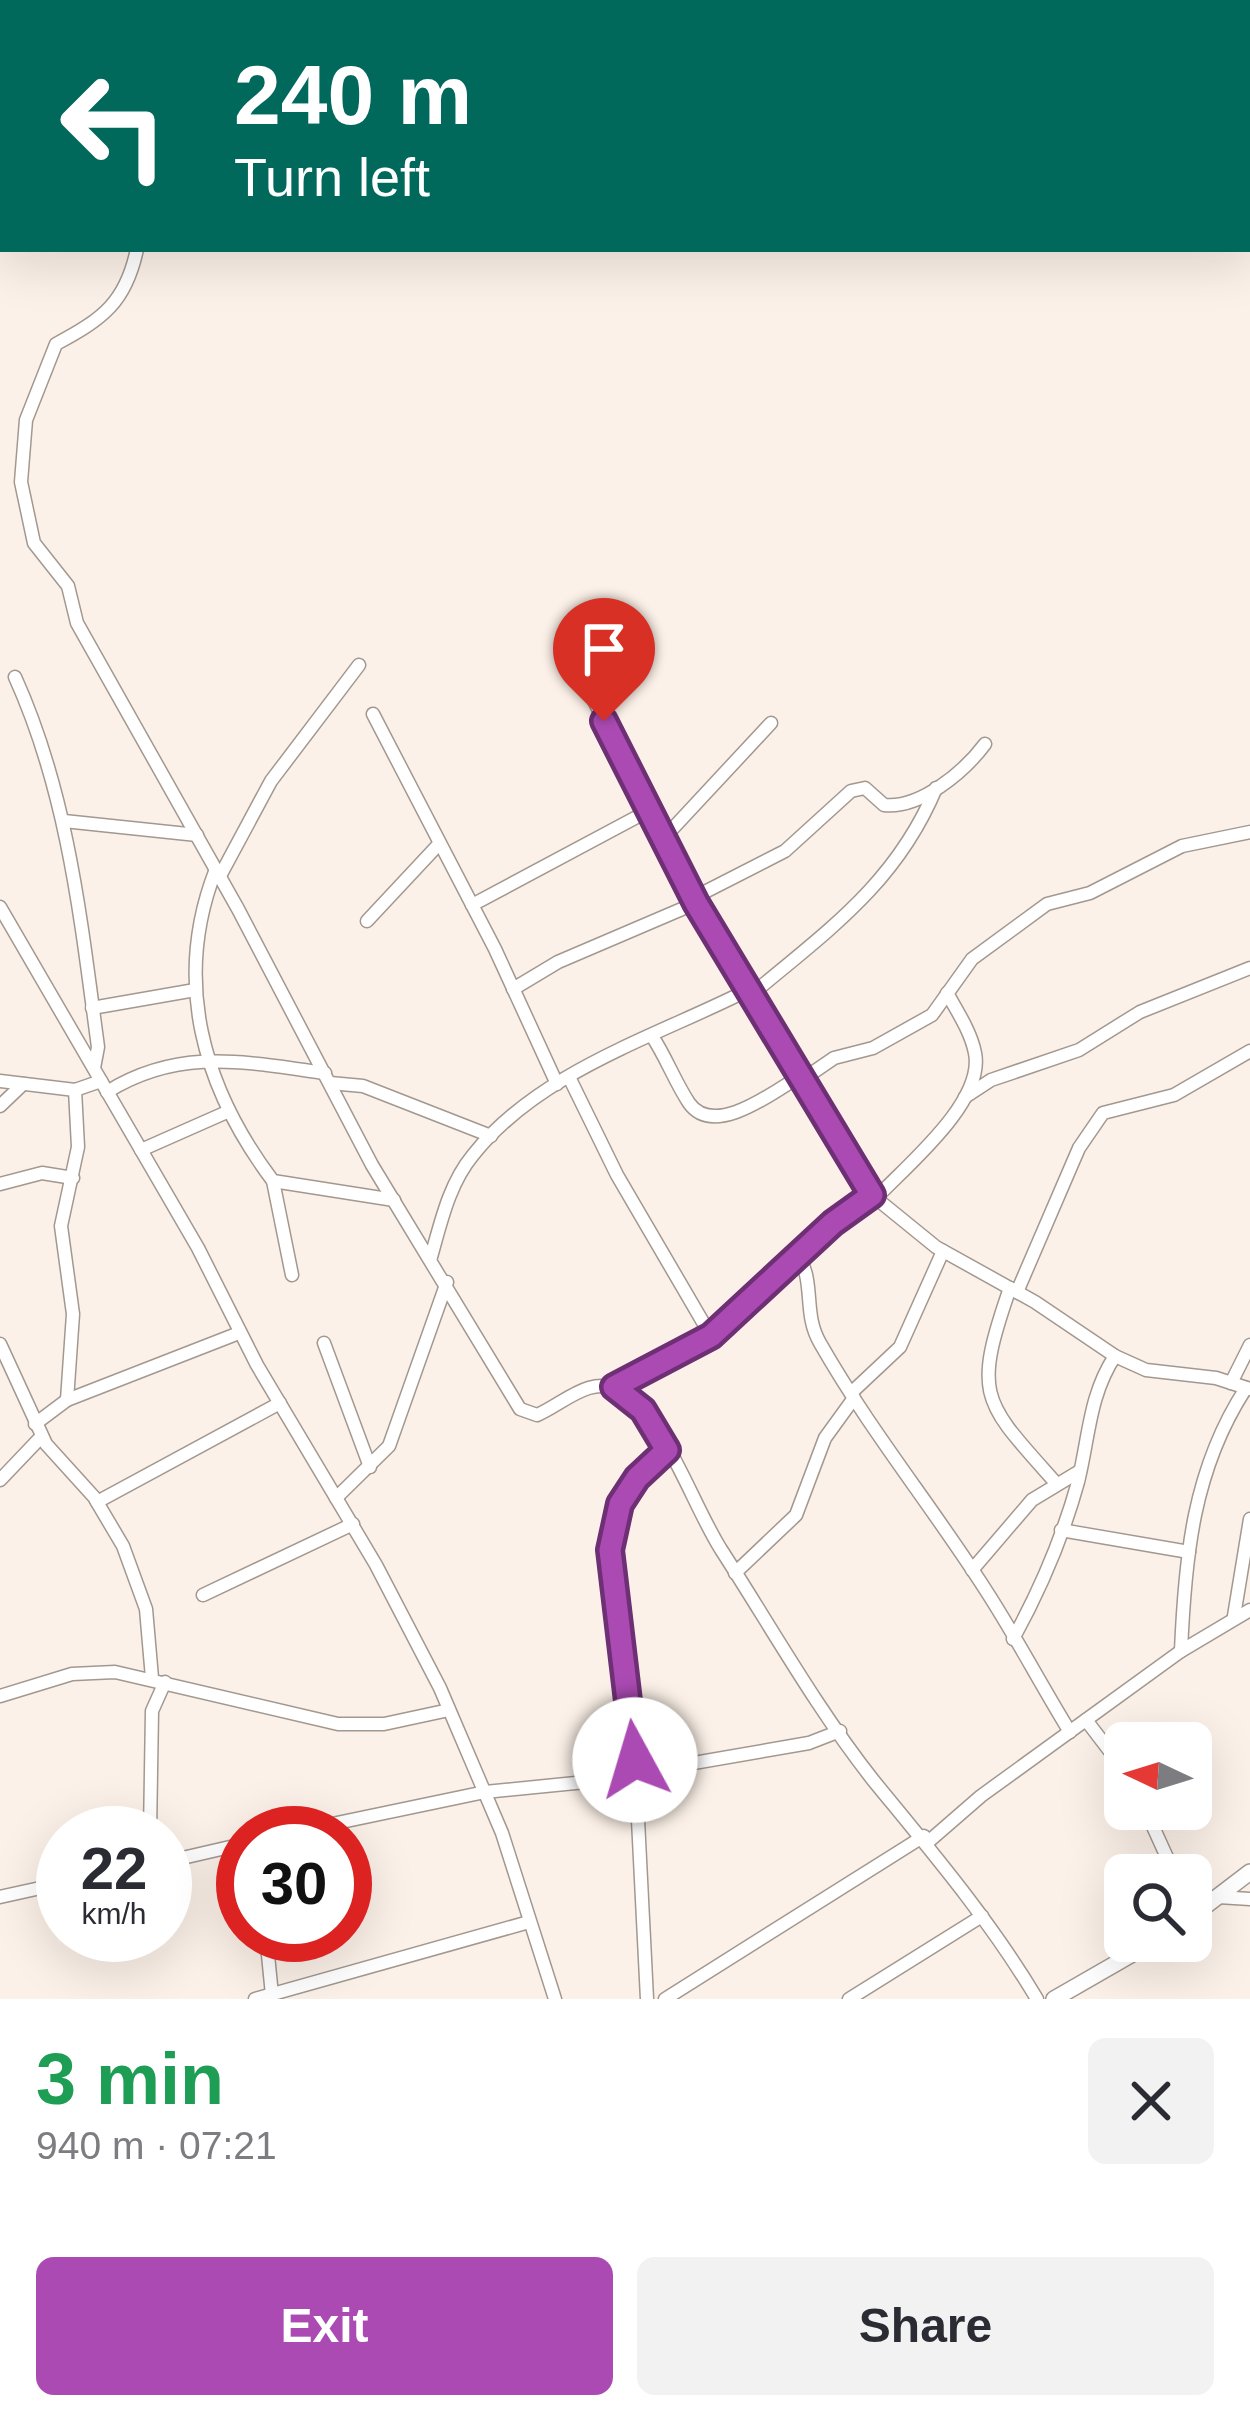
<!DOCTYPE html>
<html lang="en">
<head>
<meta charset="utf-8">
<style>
	body { margin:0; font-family:Arial,sans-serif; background:#f2f2f3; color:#2b2b33; height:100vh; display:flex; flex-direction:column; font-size:45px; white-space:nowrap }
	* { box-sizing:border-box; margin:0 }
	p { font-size:39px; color:#7c7c81 }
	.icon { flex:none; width:66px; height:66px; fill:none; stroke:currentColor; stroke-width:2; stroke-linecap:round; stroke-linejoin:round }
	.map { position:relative; height:1999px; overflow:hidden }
	.sheet { display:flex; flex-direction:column; background:#fff; flex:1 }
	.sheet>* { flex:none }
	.banner { position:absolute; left:0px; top:0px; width:1251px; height:252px; box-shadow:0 12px 48px #0002; background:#00695c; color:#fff; overflow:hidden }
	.needle { width:78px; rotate:274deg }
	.controls { position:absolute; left:1104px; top:1722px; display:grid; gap:24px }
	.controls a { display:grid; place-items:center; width:108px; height:108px; border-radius:18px; background:#fff; box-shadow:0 12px 48px #0002; font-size:60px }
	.speed { position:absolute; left:36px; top:1806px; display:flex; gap:24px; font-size:60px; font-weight:700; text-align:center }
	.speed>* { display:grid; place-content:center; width:156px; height:156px; border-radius:50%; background:#fff; box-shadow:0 12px 48px #0002; line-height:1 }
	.speed small { font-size:30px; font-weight:400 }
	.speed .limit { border:18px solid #d22; background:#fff; color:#111 }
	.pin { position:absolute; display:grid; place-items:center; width:102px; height:102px; color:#fff; margin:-123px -51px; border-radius:50% 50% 50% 0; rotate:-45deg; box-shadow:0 0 12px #0007 }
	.pin .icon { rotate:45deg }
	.me { position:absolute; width:132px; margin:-66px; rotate:354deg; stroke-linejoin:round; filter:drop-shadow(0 0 9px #0008) }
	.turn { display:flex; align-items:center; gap:42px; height:252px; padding:0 36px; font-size:54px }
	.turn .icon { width:156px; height:156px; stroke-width:2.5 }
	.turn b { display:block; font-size:84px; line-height:102px }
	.round { display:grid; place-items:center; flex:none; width:126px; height:126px; border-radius:18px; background:#f2f2f3 }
	.head { display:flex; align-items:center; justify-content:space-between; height:204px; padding:0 36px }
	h1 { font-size:72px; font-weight:800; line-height:90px; color:#1e9e55 }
	.button { display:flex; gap:24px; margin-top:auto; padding:24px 36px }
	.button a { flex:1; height:138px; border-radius:18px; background:#aa4ab2; color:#fff; font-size:48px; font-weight:800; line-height:138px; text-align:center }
	.button a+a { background:#f2f2f3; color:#2b2b33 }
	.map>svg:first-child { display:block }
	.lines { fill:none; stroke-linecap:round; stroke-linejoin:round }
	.minor-casing { stroke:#a2988f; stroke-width:15 }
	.major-casing { stroke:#a2988f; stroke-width:18 }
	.minor { stroke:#fff; stroke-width:12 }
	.major { stroke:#fff; stroke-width:15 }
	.route-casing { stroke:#6e3074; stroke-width:30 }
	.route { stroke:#aa4ab2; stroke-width:21 }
</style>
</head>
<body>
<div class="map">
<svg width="1250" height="1999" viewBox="0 0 1250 1999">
	<rect width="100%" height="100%" fill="#fcf1e8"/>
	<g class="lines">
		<g class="minor-casing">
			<g id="minor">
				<path d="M125,0L126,3"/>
				<path d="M137,249C126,302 103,319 56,344L26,420L21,482L34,543L68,586L77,623L238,909L372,1165L520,1409L537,1415C563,1404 591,1374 620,1391C665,1416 693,1507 722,1551C771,1627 817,1709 873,1780C931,1851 990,1920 1037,1999"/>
				<path d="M568,649L696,903L872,1195L936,1247L1035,1302L1115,1356L1146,1370L1216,1378L1250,1389"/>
				<path d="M15,677C68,794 81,921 98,1047L94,1068"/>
				<path d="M373,714L495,949L557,1084"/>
				<path d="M64,821L197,835"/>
				<path d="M663,839L771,723"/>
				<path d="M216,869C172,981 203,1088 273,1181L394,1200"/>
				<path d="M220,876L271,781L359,665"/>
				<path d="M693,898L785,851L851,791L865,788L884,805C920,809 964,772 985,744"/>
				<path d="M472,905L648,811"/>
				<path d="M0,907L198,1248L257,1365L376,1565L440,1688L502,1833L555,1999"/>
				<path d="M367,921L439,844"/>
				<path d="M513,989L558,962L696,903"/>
				<path d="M751,995C827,931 896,884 936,788"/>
				<path d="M92,1008L195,990"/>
				<path d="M652,1036C666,1057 675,1082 689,1103C714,1139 775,1091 800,1076"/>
				<path d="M569,1077L617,1175L711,1336"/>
				<path d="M802,1080L834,1058L873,1048L932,1015L972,959L1047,904L1090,893L1182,846L1250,832"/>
				<path d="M0,1081L75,1090L101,1081"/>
				<path d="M330,1083L363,1086L491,1136"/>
				<path d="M107,1092C179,1047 245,1062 325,1073"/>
				<path d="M965,1097L991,1080L1079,1050L1140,1012L1250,968"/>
				<path d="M0,1106L23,1084"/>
				<path d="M141,1150L227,1112"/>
				<path d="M273,1181L292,1275"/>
				<path d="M0,1184L42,1173L73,1178"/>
				<path d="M875,1199C906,1166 985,1102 975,1053C971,1032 957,1011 947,993"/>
				<path d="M799,1256C815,1285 803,1314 820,1343C869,1429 931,1505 985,1589C1015,1635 1041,1685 1070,1732"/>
				<path d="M431,1257C441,1222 449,1184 473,1155C540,1071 655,1037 748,990"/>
				<path d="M1010,1288C972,1397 983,1401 1055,1482"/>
				<path d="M1017,1292L1079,1148L1103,1113L1174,1095L1250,1051"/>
				<path d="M324,1343L370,1467"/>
				<path d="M0,1344L46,1444L94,1497L123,1546L146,1609L152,1678"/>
				<path d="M1231,1383L1250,1345"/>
				<path d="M614,1387L711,1336L833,1223L872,1195"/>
				<path d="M851,1393L900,1347L943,1251"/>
				<path d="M67,1400L73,1314L61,1226L78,1147L75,1090"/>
				<path d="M35,1424L67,1400L239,1333"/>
				<path d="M0,1480L42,1436"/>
				<path d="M336,1498L389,1446L447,1282"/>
				<path d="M97,1502L280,1403"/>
				<path d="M1061,1530L1189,1552"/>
				<path d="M972,1570L1032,1500L1080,1471"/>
				<path d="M735,1573L796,1515L825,1438L854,1398"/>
				<path d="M203,1595L353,1524"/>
				<path d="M1234,1616L1250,1519"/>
				<path d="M1013,1639C1040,1590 1063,1536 1078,1482C1089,1438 1089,1395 1115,1356"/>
				<path d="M1181,1651C1185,1557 1193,1469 1246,1388"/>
				<path d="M0,1696L72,1674L115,1672L338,1724H384L449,1710"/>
				<path d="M1086,1720L1125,1771"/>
				<path d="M636,1773L809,1743L840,1731"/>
				<path d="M1145,1809L1175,1875"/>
				<path d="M150,1833L152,1711L165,1682"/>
				<path d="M289,1833L485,1792L636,1777"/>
				<path d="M928,1842L981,1796L1181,1651L1250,1610"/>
				<path d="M165,1862L243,1844"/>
				<path d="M0,1897L63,1883"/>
				<path d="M1218,1897L1250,1899"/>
				<path d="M266,1935L272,1995"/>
				<path d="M255,1999L529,1922"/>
				<path d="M647,1999L635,1760L610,1549L620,1504L637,1478L667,1450"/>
				<path d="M665,1999L924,1836"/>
				<path d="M849,1999L982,1916"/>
			</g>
		</g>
		<g class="major-casing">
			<g id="major">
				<path d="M1191,1917L1250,1872"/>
				<path d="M1054,1999L1155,1941"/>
			</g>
		</g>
		<use href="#minor" class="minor"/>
		<use href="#major" class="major"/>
	</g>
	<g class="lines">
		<g class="route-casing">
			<path id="route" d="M604,721L696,903L872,1195L833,1223L711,1336L614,1387L643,1410L667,1450L637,1478L620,1504L610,1550L635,1760"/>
		</g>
		<use href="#route" class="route"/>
	</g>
</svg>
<div class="controls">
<a><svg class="needle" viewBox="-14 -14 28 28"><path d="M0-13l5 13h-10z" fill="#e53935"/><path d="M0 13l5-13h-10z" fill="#7c7c81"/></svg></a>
<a><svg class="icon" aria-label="search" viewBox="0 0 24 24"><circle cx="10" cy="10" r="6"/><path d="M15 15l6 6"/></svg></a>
</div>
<div class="speed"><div>22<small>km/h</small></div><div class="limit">30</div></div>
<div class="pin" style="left:604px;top:721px;background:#d93025"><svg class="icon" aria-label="arrive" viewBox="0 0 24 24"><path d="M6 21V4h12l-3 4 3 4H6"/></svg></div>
<svg class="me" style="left:635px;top:1760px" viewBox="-20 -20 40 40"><circle r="19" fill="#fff"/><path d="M0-13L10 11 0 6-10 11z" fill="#aa4ab2"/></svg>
<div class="banner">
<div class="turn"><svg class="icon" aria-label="left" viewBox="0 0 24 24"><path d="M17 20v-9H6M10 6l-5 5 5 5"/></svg><div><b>240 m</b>Turn left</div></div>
</div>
</div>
<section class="sheet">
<div class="head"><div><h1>3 min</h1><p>940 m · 07:21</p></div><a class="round"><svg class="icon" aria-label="close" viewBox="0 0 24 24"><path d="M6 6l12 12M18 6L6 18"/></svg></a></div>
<div class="button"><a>Exit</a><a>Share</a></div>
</section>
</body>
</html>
